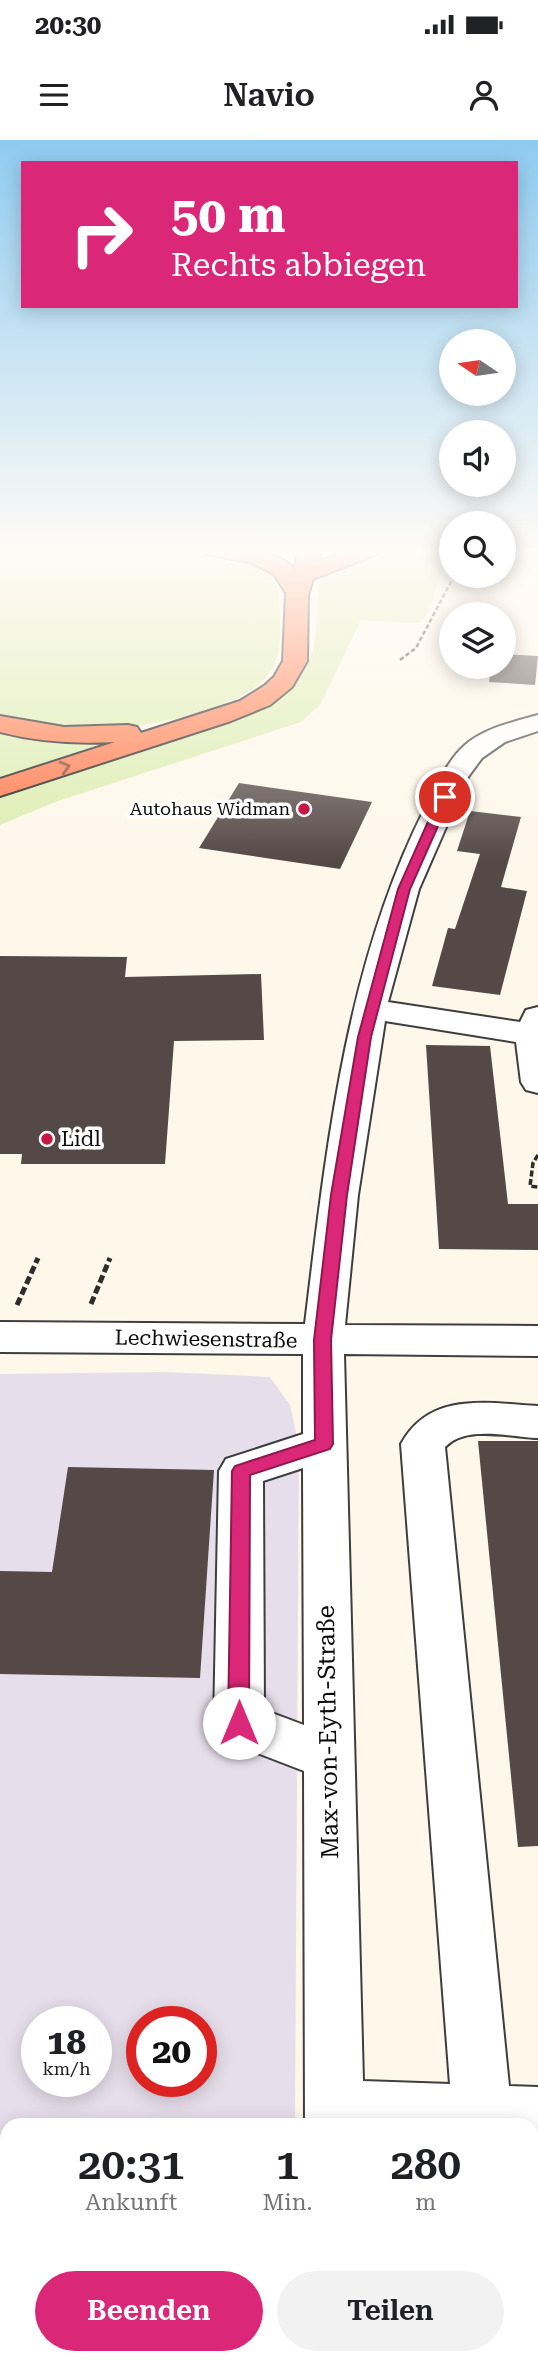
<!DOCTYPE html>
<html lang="de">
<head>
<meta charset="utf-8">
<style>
	body { margin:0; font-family:"Roboto Serif",serif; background:#f2f2f2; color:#202124; height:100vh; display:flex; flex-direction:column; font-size:26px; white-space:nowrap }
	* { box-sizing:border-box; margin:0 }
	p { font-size:23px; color:#757577 }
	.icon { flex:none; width:38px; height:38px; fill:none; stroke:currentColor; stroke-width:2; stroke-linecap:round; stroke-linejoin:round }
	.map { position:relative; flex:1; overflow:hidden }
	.panel { position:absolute; left:0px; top:1978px; width:539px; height:247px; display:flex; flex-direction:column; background:#fff; border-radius:21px 21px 0 0; box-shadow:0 4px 18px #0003 }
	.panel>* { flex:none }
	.top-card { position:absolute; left:21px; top:21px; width:497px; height:147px; border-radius:0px; box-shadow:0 4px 18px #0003; background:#db2777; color:#fff; overflow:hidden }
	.needle { width:46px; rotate:283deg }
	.tools { position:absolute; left:439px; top:189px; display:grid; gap:14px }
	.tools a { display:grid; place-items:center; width:77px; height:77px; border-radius:50%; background:#fff; box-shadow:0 4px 18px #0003; font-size:35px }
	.speed { position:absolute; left:21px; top:1866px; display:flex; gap:14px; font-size:35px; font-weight:700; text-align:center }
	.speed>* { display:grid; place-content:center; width:91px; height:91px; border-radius:50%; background:#fff; box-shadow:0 4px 18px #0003; line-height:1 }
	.speed small { font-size:18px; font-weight:400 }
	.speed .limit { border:10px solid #d22; background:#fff; color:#111 }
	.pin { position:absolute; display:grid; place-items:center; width:60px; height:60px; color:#fff; margin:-30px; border:4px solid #fff; border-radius:50%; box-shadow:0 2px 7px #0007 }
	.me { position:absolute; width:77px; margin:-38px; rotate:0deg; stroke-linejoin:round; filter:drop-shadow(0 0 5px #0008) }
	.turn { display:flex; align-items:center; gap:24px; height:147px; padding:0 35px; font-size:32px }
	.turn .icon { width:91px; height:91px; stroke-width:2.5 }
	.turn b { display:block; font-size:49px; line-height:60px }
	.eta { display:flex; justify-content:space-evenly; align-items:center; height:119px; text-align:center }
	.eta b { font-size:42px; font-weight:600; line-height:49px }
	.action { display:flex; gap:14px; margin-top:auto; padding:14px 35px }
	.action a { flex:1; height:80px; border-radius:42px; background:#db2777; color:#fff; font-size:28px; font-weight:600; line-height:80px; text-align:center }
	.action a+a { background:#f2f2f2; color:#202124 }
	.status { display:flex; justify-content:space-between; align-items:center; height:49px; padding:0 35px; background:#fff; direction:ltr }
	.status svg { height:19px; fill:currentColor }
	header { display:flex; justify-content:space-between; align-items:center; height:91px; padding:0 35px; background:#fff; font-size:32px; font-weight:600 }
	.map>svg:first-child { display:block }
	.industrial { fill:#e7deeb; fill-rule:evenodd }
	.green { fill:#dcedb0 }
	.building { fill:#554947 }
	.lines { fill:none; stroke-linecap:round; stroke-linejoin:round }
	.minor-casing { stroke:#3e3e3e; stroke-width:4 }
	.highway-casing { stroke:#1c1c1c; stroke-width:4 }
	.path-far2 { stroke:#2d2d2d; stroke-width:2.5; stroke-dasharray:4.5 2.5; stroke-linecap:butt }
	.path-far1 { stroke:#2d2d2d; stroke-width:3.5; stroke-dasharray:6 2.5; stroke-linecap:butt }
	.path { stroke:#2d2d2d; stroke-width:5; stroke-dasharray:8 3.5; stroke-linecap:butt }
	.minor { fill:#fff; fill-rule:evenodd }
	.highway { fill:#ff7748; fill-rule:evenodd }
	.oneway { stroke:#85412a }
	.route { fill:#db2777; stroke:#8e194d; stroke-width:2 }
	.poi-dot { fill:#c71843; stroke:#fff; stroke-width:2.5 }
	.labels { text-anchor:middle; stroke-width:7; stroke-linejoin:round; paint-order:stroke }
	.far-poi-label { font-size:18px; fill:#0b0b0b; stroke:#fff; text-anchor:end }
	.poi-label { font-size:21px; fill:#0b0b0b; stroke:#fff; text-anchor:start }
	.street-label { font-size:21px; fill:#0b0b0b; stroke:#fff }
	.near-street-label { font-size:24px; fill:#0b0b0b; stroke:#fff }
</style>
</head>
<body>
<div class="status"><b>20:30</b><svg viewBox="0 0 49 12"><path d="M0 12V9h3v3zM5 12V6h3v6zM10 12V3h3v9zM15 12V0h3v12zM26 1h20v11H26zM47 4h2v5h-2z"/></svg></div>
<header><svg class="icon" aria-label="menu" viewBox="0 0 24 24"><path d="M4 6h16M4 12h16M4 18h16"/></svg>Navio<svg class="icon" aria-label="person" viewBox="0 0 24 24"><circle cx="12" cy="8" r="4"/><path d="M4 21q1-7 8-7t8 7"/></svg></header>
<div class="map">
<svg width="538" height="2224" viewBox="0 0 538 2224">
	<rect width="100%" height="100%" fill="#fff7ea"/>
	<path class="industrial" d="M165,1232L270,1237L290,1265L299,1306L295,1984H7V2217H293V2224H0V1234ZM37,1881H96V1941H37ZM142,1881H201V1941H142Z"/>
	<g class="green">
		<path d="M0,409L232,415C271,433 281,433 280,479C280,495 281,511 274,526C263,547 241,557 220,565C146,593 76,594 0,576Z"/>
		<path d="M390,409H450L427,475L419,483L361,480L320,565L301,582L55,662L0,685V654L275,560C329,515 311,497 321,436L374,411Z"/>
		<path d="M0,592L107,601L105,608L0,642Z"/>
	</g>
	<g class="building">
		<path d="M504,514L538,516L535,545L489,542L491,527H504Z"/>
		<path d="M239,643L372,662L340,729L199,708Z"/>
		<path d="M470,671L521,677L501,747L527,751L500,855L432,846L448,788L455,789L480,714L457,711Z"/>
		<path d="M0,816L127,817L125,837L261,834L264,900L174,901L165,1024H21L22,1014H0Z"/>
		<path d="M426,905L490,906L508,1064H538V1110L439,1109Z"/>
		<path d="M478,1301H538V1706L518,1707Z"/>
		<path d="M68,1327L214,1330L200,1538L0,1534V1431L52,1432Z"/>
	</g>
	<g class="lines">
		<g class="minor-casing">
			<g id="minor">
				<path d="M538,575V591L505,602L482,618L468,637L419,749L388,862L520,882L526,870L538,867V953L526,950L521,942L516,902L385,881L358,1055L345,1185L538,1186V1216L344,1214L363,1941L450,1944L401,1304C430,1251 487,1263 538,1266V1298C510,1297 466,1285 445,1307L509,1946L538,1947V2005H532V1984H305L304,1631L221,1599L214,1583L219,1331L226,1319L303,1294V1214L0,1212V1182L305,1184C326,1011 345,826 425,668C436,647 447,621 465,605C485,588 513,582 538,575ZM303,1328L304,1585L264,1570L263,1341Z"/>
				<rect x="310" y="2217" width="64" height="7"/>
			</g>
		</g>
		<g class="highway-casing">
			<path id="highway" d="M202,409C230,409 276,404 294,430L299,409H321L319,421L350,409H381L378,414L313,439L308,455L307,521L292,547L270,565L231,581L0,656V639L115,602C76,604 38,602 0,592V576L64,587L128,585L137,587L141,593L240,561L264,546L274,537L283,521L286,453L274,434L250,422L205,414Z"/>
		</g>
		<g class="path-far2">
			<path d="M504,410H538"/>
			<path d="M400,520L416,508L454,436"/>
		</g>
		<path class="path-far1" d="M538,1015L533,1023L530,1046L538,1047"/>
		<g class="path">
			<path d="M91,1164L110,1118"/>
			<path d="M17,1165L38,1118"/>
		</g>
		<use href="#minor" class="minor"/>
		<use href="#highway" class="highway"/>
	</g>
	<defs><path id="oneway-chevron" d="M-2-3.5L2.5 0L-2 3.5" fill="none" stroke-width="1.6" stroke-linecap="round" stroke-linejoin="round" transform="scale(1.75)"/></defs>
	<use class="oneway" href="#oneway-chevron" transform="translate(65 627) rotate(-16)"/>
	<linearGradient id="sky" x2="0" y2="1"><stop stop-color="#8fcbf0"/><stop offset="0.57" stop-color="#fffbf6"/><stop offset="1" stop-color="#fffbf6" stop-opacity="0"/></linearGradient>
	<rect width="538" height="721" fill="url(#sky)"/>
	<path class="route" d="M445,654L451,657L410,749L371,897L347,1055L331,1200L333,1304L330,1309L250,1335L249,1583L246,1589L239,1592L231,1589L228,1583L232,1331L235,1326L315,1300L314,1200L331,1055L358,897L398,749L439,657Z"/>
	<g class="poi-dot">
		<circle cx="304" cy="669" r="7"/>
		<circle cx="47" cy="999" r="7"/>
	</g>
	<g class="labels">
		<g class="far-poi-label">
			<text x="290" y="675">Autohaus Widman</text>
		</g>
		<g class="poi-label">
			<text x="61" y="1006">Lidl</text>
		</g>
		<g class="street-label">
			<text transform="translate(206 1199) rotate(1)" y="7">Lechwiesenstraße</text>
		</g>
		<g class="near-street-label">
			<text transform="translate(328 1592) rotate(-91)" y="8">Max-von-Eyth-Straße</text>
		</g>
	</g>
</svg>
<div class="tools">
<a><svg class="needle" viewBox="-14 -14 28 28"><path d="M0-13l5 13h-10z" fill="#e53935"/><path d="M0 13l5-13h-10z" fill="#757577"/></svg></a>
<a><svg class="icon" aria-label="sound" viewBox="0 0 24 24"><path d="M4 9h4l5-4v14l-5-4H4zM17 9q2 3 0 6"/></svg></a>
<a><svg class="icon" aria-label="search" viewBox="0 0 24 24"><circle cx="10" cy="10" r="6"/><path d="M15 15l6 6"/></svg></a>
<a><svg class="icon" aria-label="layers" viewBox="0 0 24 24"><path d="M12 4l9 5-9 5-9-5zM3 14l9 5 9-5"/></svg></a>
</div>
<div class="speed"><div>18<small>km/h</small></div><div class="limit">20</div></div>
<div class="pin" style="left:445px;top:657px;background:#d93025"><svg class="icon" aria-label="arrive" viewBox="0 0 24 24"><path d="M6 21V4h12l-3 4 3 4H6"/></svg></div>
<svg class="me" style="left:239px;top:1583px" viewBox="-20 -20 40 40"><circle r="19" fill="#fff"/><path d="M0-13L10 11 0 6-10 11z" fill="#db2777"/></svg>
<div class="top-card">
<div class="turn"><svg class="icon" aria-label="right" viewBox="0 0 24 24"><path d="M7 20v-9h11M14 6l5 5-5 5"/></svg><div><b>50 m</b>Rechts abbiegen</div></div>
</div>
<section class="panel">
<div class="eta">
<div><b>20:31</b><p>Ankunft</p></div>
<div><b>1</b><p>Min.</p></div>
<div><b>280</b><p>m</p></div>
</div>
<div class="action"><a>Beenden</a><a>Teilen</a></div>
</section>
</div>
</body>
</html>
